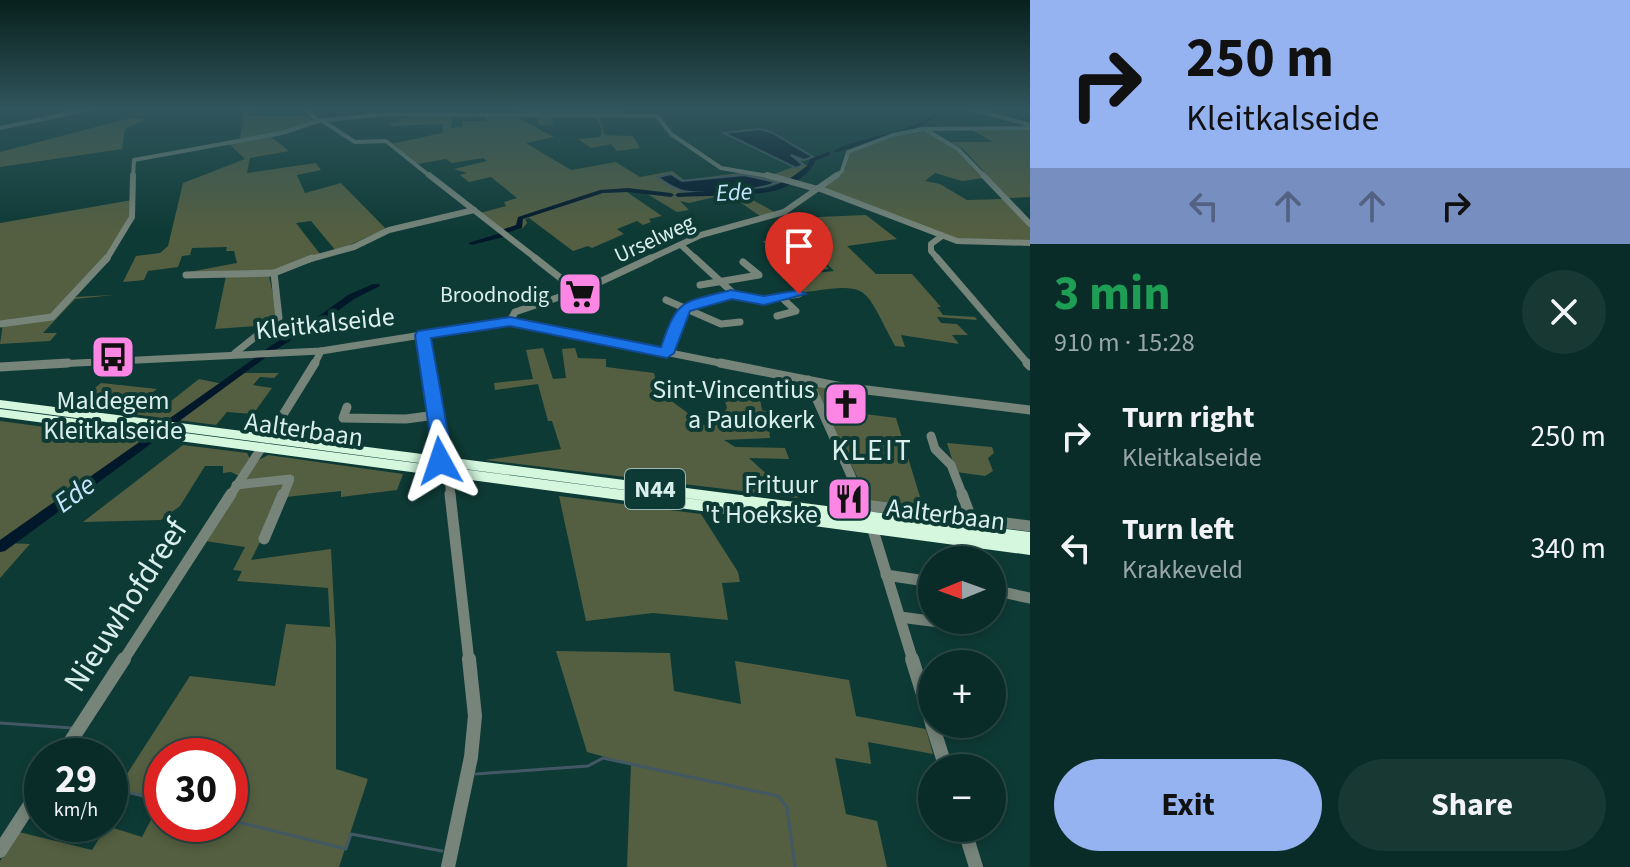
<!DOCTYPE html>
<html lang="en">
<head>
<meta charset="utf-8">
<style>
	body { margin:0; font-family:"Source Sans 3",sans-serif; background:#183834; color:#f1f3f6; height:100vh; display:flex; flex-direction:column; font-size:30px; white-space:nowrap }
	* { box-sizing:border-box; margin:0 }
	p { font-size:26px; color:#99a7a8 }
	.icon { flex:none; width:44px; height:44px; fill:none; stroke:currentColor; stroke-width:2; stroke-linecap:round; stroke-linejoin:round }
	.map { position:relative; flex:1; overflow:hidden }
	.drawer { display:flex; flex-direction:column; background:#0a2c28; width:600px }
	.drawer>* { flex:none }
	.banner { background:#95b2f1; color:#111; overflow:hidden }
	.needle { width:52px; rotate:269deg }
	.controls { position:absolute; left:918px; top:546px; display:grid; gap:16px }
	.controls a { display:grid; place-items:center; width:88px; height:88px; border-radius:50%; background:#0a2c28; box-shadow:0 4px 12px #0003,0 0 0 2px #2a4845; font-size:40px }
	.speed { position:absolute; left:24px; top:738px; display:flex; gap:16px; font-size:40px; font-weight:700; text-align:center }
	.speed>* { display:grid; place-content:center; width:104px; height:104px; border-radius:50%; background:#0a2c28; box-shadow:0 4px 12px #0003,0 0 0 2px #2a4845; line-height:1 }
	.speed small { font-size:20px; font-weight:400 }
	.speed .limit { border:12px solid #d22; background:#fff; color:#111 }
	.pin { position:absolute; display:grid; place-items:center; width:68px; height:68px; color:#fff; margin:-82px -34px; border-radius:50% 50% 50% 0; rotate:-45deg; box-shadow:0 0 8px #0007 }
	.pin .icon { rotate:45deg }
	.me { position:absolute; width:88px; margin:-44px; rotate:355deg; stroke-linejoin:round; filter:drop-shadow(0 0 6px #0008) }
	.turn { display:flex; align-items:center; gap:28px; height:168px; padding:0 24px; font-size:36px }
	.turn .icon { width:104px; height:104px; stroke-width:2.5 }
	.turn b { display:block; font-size:56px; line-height:68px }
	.lanes { display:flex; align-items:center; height:76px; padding:0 24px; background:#0003; justify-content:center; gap:40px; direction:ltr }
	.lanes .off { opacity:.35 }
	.round { display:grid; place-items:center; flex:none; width:84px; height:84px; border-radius:42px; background:#183834 }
	.overview { display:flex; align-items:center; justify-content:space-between; height:136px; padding:0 24px }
	h1 { font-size:48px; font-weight:700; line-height:60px; color:#1e9e55 }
	.button { display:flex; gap:16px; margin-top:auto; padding:16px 24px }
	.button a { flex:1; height:92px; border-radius:48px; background:#95b2f1; color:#111; font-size:32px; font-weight:700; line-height:92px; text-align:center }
	.button a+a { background:#183834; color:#f1f3f6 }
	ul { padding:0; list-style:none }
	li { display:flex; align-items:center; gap:24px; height:112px; padding:0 24px }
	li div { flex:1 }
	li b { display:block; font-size:30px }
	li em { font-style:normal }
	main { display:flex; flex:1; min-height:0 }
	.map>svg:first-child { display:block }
	.green { fill:#545f41; fill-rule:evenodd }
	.water { fill:#01172a; stroke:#425864; stroke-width:2 }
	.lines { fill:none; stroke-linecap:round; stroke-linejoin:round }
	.stream { stroke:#425864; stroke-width:3 }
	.river { fill:#01172a; fill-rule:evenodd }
	.minor-far5 { stroke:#76847a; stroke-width:4 }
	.minor-far4 { stroke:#76847a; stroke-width:6 }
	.minor-far3 { stroke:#76847a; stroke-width:7 }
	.minor-far2 { stroke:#76847a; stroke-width:9 }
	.minor-far1 { stroke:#76847a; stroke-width:11 }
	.minor { stroke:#76847a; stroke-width:14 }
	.highway { fill:#d4f7de; fill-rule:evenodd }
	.route { fill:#1a73e8; stroke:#114b97; stroke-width:2 }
	.labels { text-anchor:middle; stroke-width:8; stroke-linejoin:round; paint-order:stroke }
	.far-street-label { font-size:22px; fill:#d9efec; stroke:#0e3a35 }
	.far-poi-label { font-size:22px; fill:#d9efec; stroke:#0e3a35; text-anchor:end }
	.far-water-label { font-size:24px; font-style:italic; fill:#c7e5fe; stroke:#0e3a35 }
	.shield { fill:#0e3a35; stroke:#9cb9b5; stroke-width:2 }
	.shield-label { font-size:24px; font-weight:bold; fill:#d9efec }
	.street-label { font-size:26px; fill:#d9efec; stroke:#0e3a35 }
	.poi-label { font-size:26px; fill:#d9efec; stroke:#0e3a35; text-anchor:end }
	.water-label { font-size:28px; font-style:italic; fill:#c7e5fe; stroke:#0e3a35 }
	.quarter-label { font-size:30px; letter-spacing:2px; fill:#d9efec; stroke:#0e3a35 }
	.near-street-label { font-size:32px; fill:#d9efec; stroke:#0e3a35 }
</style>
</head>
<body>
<main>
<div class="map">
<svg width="1030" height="867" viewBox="0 0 1030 867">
	<rect width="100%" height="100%" fill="#0e3a35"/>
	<g class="green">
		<path d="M248,109H252L247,116H310L312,123L270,136L289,151L250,158L247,173L316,163L321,170L297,175L305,193L341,183L386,229L336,251L311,221L296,223L320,254L278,270L189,272L237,263L234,251H226L227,247L192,248L190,255L182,256L178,267L148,271L144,280L123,282L136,256L160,253L168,246L183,183L245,159L226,141L203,144L240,139L244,113Z"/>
		<path d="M520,109H623L624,114H597L603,119H600L605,135L633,136L640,148L617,151L611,144L591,148L578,139L600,137L602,129L595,114L550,116L554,124L541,126L536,116L518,115Z"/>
		<path d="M419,112H463L453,113L451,128L462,127V121H486V114L514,116L554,137L526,143L571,170L616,162L640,177L672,171L684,180L740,173L771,175L802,164L790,156L793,155L806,160L801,161L807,166C788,185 763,188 737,191L778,214L763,218L728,194L689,203L680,201L689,210L677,212L644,192L624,190L662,216L649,219L651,222L643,225L637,221L617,229L624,234L592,248L588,246L573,251L529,218L525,219L527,223L523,228L505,233L480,213L506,206L504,202L517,198L491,177L469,182L460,175L467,173L454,169L487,161L483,158L452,163L446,159L417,164L391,144L442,133L443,124L390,126L391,123L399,122L400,118H408V114ZM671,174L684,181L744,175L769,186C732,191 689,201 658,177Z"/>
		<path d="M130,118L146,119L125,129L122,149L0,167V152Z"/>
		<path d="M970,129L1030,130V197L1008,198L963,149L951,142H993Z"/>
		<path d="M922,130L954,147L984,178L962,181L935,173L925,181L940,184L967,200L1004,199L1030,226V241L964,242L822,189L845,170L848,154L896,135Z"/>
		<path d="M132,200L131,217L107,256L54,314L0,323V223Z"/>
		<path d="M866,215L897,239L847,246L876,274H912L941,307H937L943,315L975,317L977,320L937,317L941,323L957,324L968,335H952L959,344L901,335L905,347L895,346C861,283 872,283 800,293L782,277L834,271L788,225L822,222L818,217Z"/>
		<path d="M798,239L829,269L791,271L763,241Z"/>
		<path d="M226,276H269L278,317L269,325L215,329Z"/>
		<path d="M114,295L75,299L43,333H57L50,341L0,344L3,324L41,321L75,297Z"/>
		<path d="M543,348L553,379L566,378L562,349L575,348L578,358L606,359V367L654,373L658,391L712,431L727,408L723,394H728L726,387L759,393L762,410L768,412L770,438L724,440L735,447L785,448L789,459L749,458L783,489L791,487L798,498L485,460L561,449L552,421H548L538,384L495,390L494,383L533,379L526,350Z"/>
		<path d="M240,373H279L274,378L260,377L253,385L272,388L253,414L227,412L216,425L73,406L101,383L157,389L134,406L161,409L199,379L223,384Z"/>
		<path d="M815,385L839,392L836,394L840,413L855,415L851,396L847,393H860L865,414L896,418L924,510L871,505L813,387Z"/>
		<path d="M0,421L149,441L7,543L30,544L0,578Z"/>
		<path d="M947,443L992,447L994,453L988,458L993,471L985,476L956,472Z"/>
		<path d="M183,445L247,453L250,459L239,476L231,472L223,473V466H205L180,506L161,520L83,522Z"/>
		<path d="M268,455L403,474L397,490L341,497V491L286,497L295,479L293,477L242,483L257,461Z"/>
		<path d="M290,483L251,560L331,549L336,643V769L368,779L339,867H0V861L19,832L92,850L107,826L142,837L161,801L116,791L190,676L275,686L286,624L330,627L328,588L237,581L242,571L233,570L245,547L205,541L238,488ZM162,756H230V824H162Z"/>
		<path d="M559,496L701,514L738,572L740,582L722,583L728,620L653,613L586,621Z"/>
		<path d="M556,651L670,653L674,691L741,704L735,661L849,680L856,716L926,729L933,754L868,742L871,764L835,758L846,814L877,821L887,867H627L631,764L587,752Z"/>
	</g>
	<g class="water">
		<path d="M759,129L771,132L813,157L804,160L791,155L803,165L796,168L724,133Z"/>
		<path d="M671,174L682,181L744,175L776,182C762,191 697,196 680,190C673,187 664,182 658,177Z"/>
	</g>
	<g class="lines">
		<g class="stream">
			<path d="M0,723L72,728"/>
			<path d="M476,774L588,766L603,758L778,796L787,807L795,867"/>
			<path d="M120,790L162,801"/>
			<path d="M230,820L346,849L351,834L442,851"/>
		</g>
		<g class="river">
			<path d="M942,109H947C921,133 871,141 838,152L833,151C867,134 912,134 942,109Z"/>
			<path d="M828,152L830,153V155L815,161C810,176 784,190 768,192C740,197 707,195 678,197L675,195L678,193L769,188L788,180L807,166L810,159Z"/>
			<path d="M628,188L671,193L674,195L671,197L628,192L603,193L523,219L522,228L503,234V237L472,245L468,243L501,233V230L516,225L518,217L600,190Z"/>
			<path d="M373,284H379L380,286L354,299L325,320L301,327L290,341L270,353L265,350L284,337L295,323L319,316L348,295Z"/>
			<path d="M262,353L267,356L265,358L178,422H170L169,420L170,418Z"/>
			<path d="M148,436L154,440L152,443L5,551L0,552V540Z"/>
		</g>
		<g class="minor-far5">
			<path d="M305,109L318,121"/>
			<path d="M972,109L1030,125"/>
			<path d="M324,122L355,142L386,141L431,177"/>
			<path d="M0,128L90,109"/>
			<path d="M926,130L958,149L985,177"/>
			<path d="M133,177L134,160L282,133L318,121L385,114L657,116L671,134L721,168L775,177"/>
			<path d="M834,177L842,171L848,152L893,135L923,129L1030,128"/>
		</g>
		<g class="minor-far4">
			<path d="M429,175L538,260"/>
			<path d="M767,175L817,189"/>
			<path d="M983,175L1030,224"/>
			<path d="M818,188L957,241L1030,243"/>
			<path d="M681,245L697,260"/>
			<path d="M106,260L132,217L133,175"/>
			<path d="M307,260L354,247L389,230L474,210"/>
			<path d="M647,260L701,235L784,212L837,175"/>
			<path d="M939,260L931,251V244L942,236"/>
		</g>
		<g class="minor-far3">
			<path d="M535,258L577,291"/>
			<path d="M937,258L1029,365"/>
			<path d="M186,275L274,273"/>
			<path d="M700,285L759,275L743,262"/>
			<path d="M731,295L761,300L799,294"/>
			<path d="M666,300L721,324L740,322"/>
			<path d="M777,316L796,311L781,297"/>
			<path d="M510,321L515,312L589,287L651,258"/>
			<path d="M0,324L52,317L107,258"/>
			<path d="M423,335L428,365"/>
			<path d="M235,353L279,318L274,273L312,258"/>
			<path d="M667,353C675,324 674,307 708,302C718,300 725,299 732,292L695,258"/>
			<path d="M36,365L321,351L510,321L730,365"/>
			<path d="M314,365L321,351"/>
		</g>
		<g class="minor-far2">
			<path d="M427,363L442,455L440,461"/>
			<path d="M720,363L842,387L1030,410"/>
			<path d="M1027,363L1030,366"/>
			<path d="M0,367L68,363"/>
			<path d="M808,380L860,496"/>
			<path d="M347,407L343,418L406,419L436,415"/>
			<path d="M931,436L935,449L951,465L963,496"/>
			<path d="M268,439L315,363"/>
			<path d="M448,472L451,496"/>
			<path d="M236,485L290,479L283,496"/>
			<path d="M230,496L262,447"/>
		</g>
		<g class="minor-far1">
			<path d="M450,494L469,661"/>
			<path d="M859,494L869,517L913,661"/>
			<path d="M962,494L971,518"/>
			<path d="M864,505L1030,526"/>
			<path d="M264,539L283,494"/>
			<path d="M886,575L932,582"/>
			<path d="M992,590L1030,598"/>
			<path d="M900,617L977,627"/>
			<path d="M123,661L231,494"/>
		</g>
		<g class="minor">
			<path d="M912,659L932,723"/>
			<path d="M932,724L946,768"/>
			<path d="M61,756L124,659"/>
			<path d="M964,828L976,867"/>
			<path d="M0,851L42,786"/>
			<path d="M448,867L471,757L475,716L469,659"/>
		</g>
		<path class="highway" d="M0,400L1030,532V555L0,417V409L854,520L0,408Z"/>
	</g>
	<linearGradient id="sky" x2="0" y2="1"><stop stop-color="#08201d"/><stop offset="0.47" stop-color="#30555c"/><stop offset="1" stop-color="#30555c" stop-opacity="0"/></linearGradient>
	<rect width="1030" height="231" fill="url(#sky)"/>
	<path class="route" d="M731,290L764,296L799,290L806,294L764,305L732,299L690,311L674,353L667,358L510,326L431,338L452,455L447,466H434L431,461L433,455L415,335L418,331L510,317L661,347C678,297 682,303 731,290Z"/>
	<defs>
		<g id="supermarket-square" transform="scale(2.3)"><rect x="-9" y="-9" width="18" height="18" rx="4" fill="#fc86e3" stroke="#0e3a35"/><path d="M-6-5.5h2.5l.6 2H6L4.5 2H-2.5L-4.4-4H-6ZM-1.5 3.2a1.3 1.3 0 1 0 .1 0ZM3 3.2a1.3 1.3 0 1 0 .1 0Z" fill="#111"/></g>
		<g id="bus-square" transform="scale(2.3)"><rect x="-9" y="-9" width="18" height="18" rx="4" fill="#fc86e3" stroke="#0e3a35"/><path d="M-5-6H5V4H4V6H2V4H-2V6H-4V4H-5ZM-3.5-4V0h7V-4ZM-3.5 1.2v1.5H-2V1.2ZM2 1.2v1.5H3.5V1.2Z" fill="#111"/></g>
		<g id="church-square" transform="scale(2.3)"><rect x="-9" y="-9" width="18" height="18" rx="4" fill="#fc86e3" stroke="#0e3a35"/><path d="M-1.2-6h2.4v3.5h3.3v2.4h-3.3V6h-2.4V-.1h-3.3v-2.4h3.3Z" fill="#111"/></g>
		<g id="restaurant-square" transform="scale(2.3)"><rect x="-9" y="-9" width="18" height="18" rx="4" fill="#fc86e3" stroke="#0e3a35"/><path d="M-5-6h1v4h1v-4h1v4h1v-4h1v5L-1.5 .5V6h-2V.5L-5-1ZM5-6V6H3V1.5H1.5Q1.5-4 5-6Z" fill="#111"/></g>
	</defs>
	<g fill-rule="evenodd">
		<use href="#supermarket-square" x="580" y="294"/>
		<use href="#bus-square" x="113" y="357"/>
		<use href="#church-square" x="846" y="404"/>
		<use href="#restaurant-square" x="849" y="499"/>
	</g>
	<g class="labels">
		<g class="far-street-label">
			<text transform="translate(654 238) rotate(-25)" y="8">Urselweg</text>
		</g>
		<g class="far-poi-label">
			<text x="549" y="302">Broodnodig</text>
		</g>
		<g class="far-water-label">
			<text transform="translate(734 192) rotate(-3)" y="8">Ede</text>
		</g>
		<rect class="shield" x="625" y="469" width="60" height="40" rx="6"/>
		<g class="shield-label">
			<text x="655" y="497">N44</text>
		</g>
		<g class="street-label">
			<text transform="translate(325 323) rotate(-6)" y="9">Kleitkalseide</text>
			<text transform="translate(304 429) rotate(8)" y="9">Aalterbaan</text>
			<text transform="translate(946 514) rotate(7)" y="9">Aalterbaan</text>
		</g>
		<g class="poi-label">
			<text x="815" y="398">Sint-Vincentius<tspan x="815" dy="30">a Paulokerk</tspan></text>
			<text x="113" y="409" text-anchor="middle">Maldegem<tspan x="113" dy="30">Kleitkalseide</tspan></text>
			<text x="818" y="493">Frituur<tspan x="818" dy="30">'t Hoekske</tspan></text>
		</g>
		<g class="water-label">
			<text transform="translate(74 493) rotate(-36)" y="10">Ede</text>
		</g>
		<g class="quarter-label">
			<text x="872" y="460">KLEIT</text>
		</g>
		<g class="near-street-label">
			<text transform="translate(125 605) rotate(-57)" y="11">Nieuwhofdreef</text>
		</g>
	</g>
</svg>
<div class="controls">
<a><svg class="needle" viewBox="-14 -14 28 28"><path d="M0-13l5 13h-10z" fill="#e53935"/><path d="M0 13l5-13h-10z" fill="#99a7a8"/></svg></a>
<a>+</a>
<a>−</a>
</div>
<div class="speed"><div>29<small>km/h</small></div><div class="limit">30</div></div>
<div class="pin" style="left:799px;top:294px;background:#d93025"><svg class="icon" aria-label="arrive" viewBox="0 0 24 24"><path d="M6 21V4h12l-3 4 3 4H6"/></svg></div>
<svg class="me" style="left:440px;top:461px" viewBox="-20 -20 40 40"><path d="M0-17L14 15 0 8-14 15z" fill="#1a73e8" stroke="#fff" stroke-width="4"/></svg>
</div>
<section class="drawer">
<div class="banner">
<div class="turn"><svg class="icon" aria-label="right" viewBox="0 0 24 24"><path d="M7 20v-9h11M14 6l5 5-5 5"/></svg><div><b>250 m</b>Kleitkalseide</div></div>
<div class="lanes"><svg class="icon off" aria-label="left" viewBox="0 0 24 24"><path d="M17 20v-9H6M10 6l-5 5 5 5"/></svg><svg class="icon off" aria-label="ahead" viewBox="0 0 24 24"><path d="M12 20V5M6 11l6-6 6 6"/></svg><svg class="icon off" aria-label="ahead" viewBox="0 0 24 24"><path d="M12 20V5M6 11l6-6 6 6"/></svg><svg class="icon" aria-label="right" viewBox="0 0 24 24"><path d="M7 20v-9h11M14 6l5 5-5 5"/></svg></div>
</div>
<div class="overview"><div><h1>3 min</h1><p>910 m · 15:28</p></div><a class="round"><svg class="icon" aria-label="close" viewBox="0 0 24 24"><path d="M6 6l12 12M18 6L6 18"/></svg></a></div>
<ul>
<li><svg class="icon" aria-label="right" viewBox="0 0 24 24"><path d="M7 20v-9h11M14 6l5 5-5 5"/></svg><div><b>Turn right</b><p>Kleitkalseide</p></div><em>250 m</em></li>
<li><svg class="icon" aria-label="left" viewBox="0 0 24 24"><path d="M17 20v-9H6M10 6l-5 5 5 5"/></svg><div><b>Turn left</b><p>Krakkeveld</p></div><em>340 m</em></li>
</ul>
<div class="button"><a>Exit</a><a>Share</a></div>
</section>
</main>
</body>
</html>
